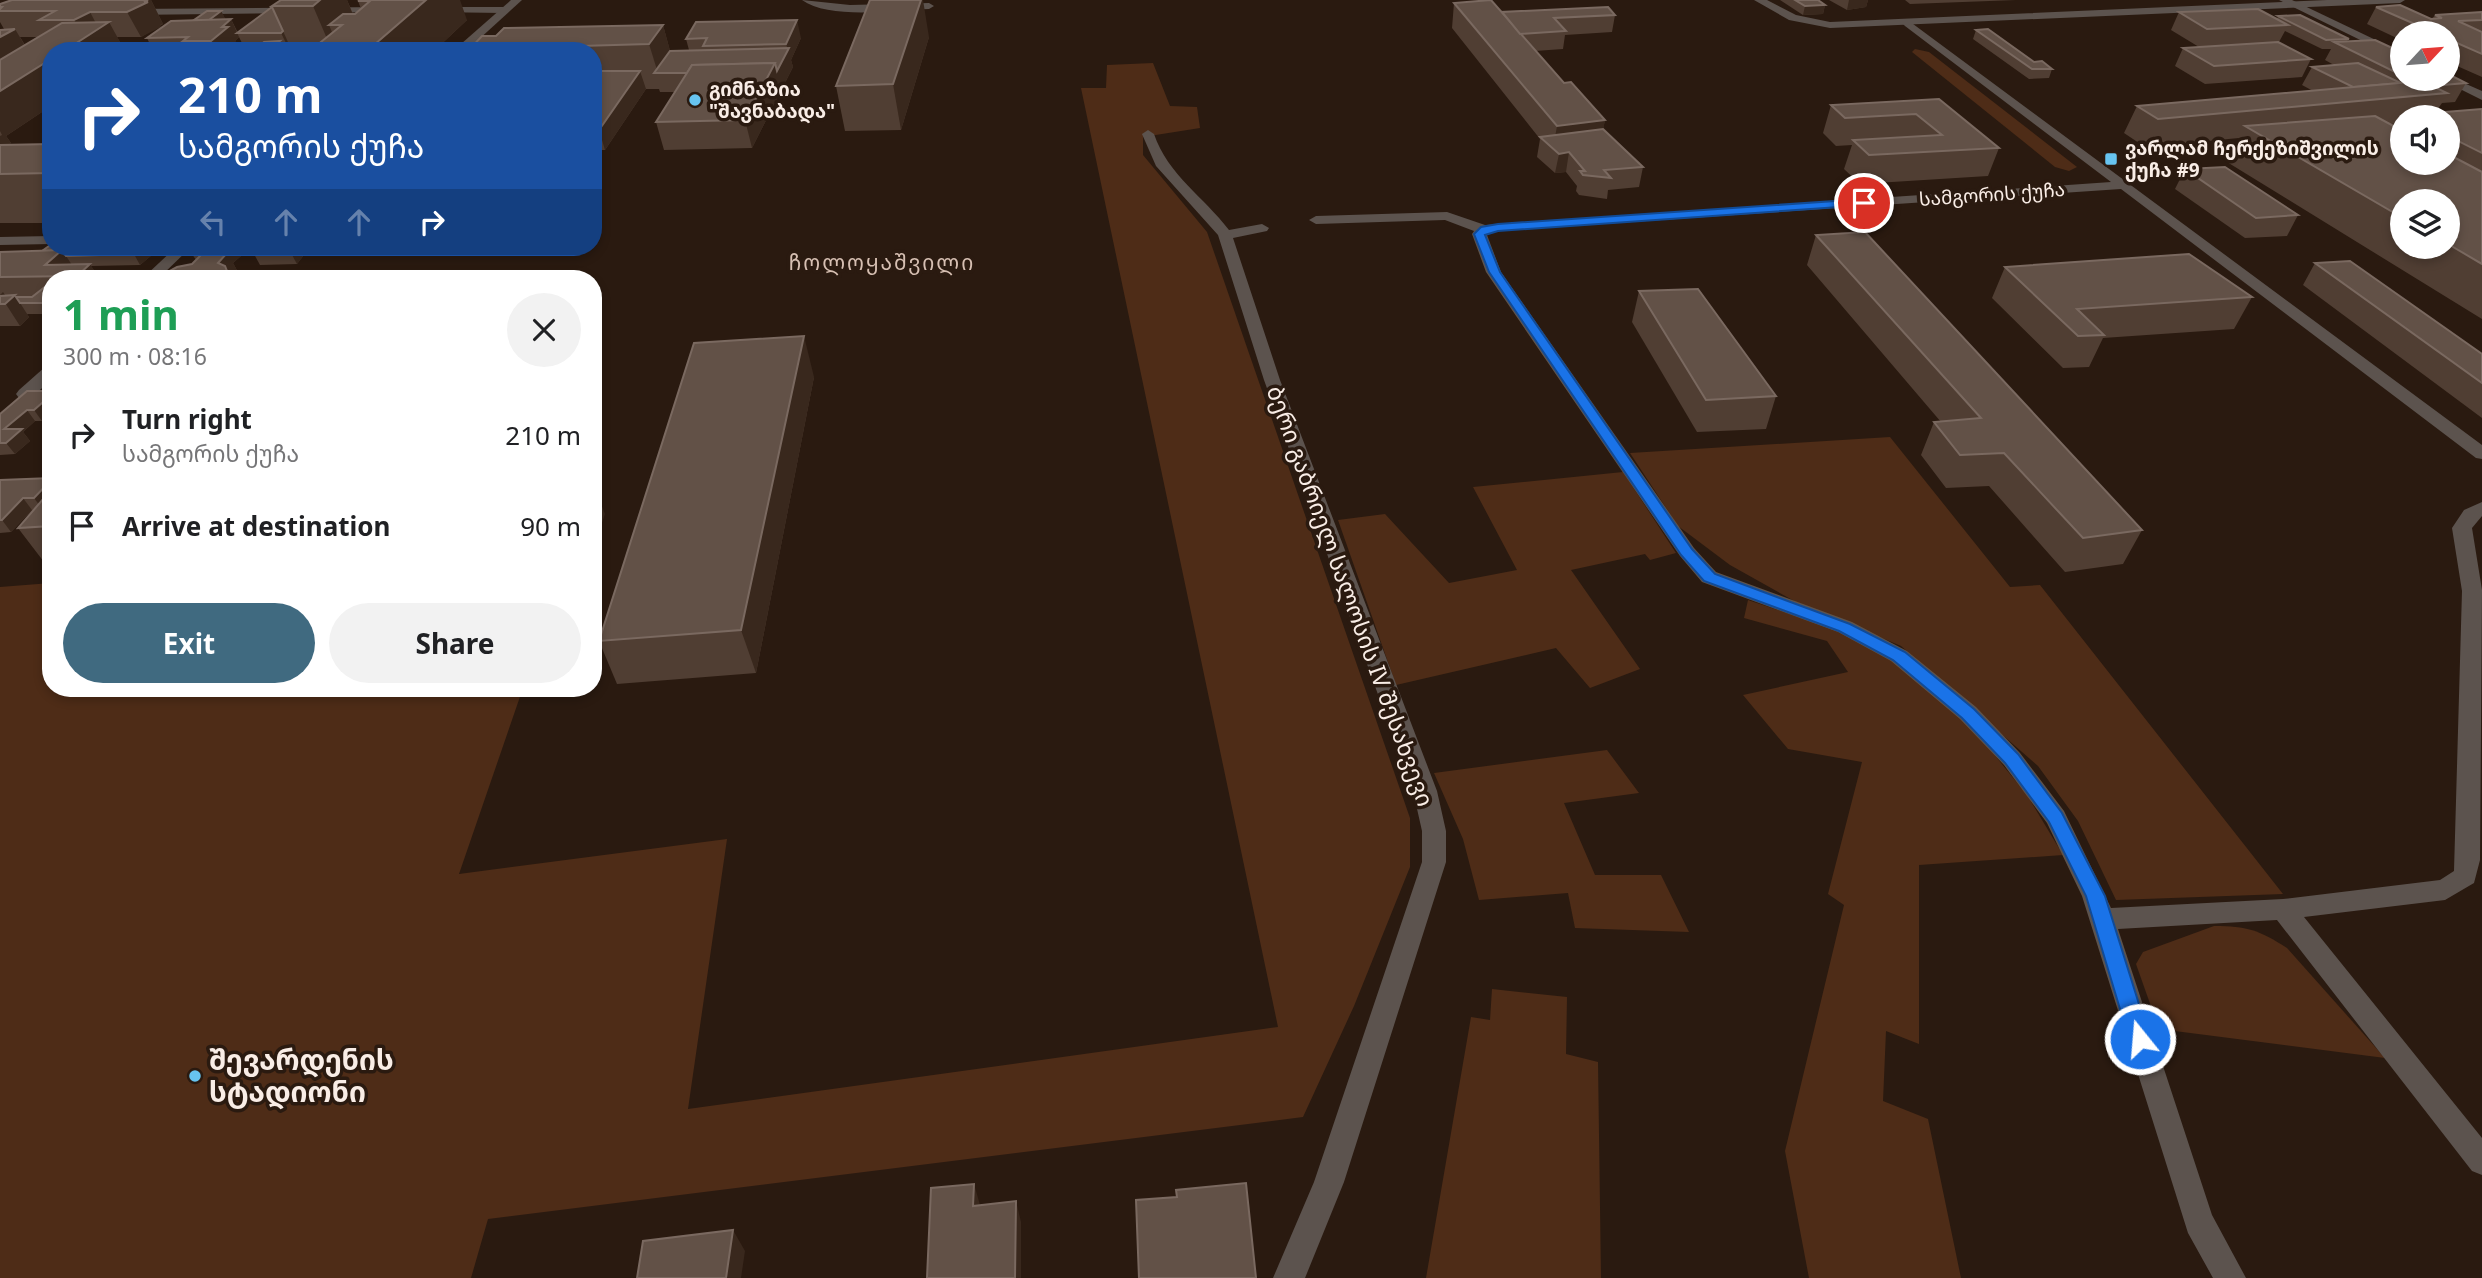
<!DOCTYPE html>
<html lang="en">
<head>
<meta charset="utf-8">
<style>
	body { margin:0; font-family:"Noto Sans","Noto Sans Georgian",sans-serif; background:#f2f2f2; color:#202124; height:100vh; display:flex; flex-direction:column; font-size:26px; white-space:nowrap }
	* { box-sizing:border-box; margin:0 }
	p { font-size:23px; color:#757577 }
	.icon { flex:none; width:38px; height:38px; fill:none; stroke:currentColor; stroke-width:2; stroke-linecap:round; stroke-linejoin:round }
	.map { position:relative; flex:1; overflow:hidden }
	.side { position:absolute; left:42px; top:270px; width:560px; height:427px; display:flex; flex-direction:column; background:#fff; border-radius:28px; box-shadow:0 4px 10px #0003 }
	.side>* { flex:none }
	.banner { position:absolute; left:42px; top:42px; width:560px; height:214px; border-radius:28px; box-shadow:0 4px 10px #0003; background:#1a4fa0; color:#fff; overflow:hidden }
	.needle { width:46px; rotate:64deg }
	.buttons { position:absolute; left:2390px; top:21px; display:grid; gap:14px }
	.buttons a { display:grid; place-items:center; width:70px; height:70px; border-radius:50%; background:#fff; box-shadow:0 4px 10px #0003; font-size:35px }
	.pin { position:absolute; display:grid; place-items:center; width:60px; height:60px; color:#fff; margin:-30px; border:4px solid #fff; border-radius:50%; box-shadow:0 2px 7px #0007 }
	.me { position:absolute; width:77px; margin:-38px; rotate:343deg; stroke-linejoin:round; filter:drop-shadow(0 0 5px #0008) }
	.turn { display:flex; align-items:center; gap:24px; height:147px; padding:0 21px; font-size:32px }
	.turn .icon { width:91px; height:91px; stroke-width:2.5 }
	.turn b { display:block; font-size:49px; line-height:60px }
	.lanes { display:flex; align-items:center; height:66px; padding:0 21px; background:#0003; justify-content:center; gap:35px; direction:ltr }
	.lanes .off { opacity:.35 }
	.round { display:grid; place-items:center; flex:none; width:74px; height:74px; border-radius:37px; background:#f2f2f2 }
	.overview { display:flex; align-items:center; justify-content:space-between; height:119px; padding:0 21px }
	h1 { font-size:42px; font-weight:700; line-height:52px; color:#1e9e55 }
	.button { display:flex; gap:14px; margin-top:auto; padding:14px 21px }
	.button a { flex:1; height:80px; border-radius:42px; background:#406a80; color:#fff; font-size:28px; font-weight:700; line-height:80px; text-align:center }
	.button a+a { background:#f2f2f2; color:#202124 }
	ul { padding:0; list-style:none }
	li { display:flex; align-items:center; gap:21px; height:91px; padding:0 21px }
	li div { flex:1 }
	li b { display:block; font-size:26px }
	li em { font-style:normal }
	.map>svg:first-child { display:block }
	.green { fill:#4e2c17 }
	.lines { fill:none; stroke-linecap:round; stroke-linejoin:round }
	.minor { fill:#5c534e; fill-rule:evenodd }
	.tertiary { fill:#5c534e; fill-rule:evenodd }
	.wall { fill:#503e33; fill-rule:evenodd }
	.shaded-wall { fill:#39281d }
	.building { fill:#625147; stroke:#7a6960; stroke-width:2 }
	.route { fill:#1a73e8; stroke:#114b97; stroke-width:2 }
	.poi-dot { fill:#67c4f0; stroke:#2a1a10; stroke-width:2.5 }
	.labels { text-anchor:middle; stroke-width:7; stroke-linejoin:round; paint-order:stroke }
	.far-poi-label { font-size:19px; font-weight:bold; fill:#f9ede6; stroke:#2a1a10; text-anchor:start }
	.far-street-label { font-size:19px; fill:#f9ede6; stroke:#2a1a10 }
	.far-neighbourhood-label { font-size:21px; letter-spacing:2px; fill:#d6bfb2; stroke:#2a1a10 }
	.street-label { font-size:23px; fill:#f9ede6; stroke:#2a1a10 }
	.near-poi-label { font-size:28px; font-weight:bold; fill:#f9ede6; stroke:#2a1a10; text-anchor:start }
</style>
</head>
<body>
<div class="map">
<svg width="2482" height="1278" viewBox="0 0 2482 1278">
	<rect width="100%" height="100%" fill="#2a1a10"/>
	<g class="green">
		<path d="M1915,49L1929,52L2077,167L2069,171L2055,167L1912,52Z"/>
		<path d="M1153,63L1170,106L1197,107L1200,128L1143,137V155L1207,232L1410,818V867L1354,1006L1303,1117L488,1219L471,1278H0V587L51,583V688H523L459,874L727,839L688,1109L1278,1027L1081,88H1106L1107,65Z"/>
		<path d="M1890,437L2010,587L2040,585L2283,894L2116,900L2078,821L2038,766L1901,646L1796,602L1730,565L1678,526L1630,453Z"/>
		<path d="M1623,472L1676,553L1650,560L1645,554L1571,570L1640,669L1590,688L1556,648L1396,685L1338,520L1385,514L1449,583L1517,570L1473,487Z"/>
		<path d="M1748,600L1843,632L1904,665L1967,721L2027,795L2063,855L1919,865V1044L1886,1031L1883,1101L1928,1119L1961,1278H1809L1785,1151L1844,905L1828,894L1862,762L1788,749L1743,695L1848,672L1827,641L1744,618Z"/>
		<path d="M1607,750L1639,793L1564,803L1595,875H1661L1689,932L1575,928L1568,893L1479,900L1463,839L1434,773Z"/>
		<path d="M2214,926C2247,926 2259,930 2287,948L2385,1058L2159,1029L2136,964L2143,952Z"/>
		<path d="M1492,989L1567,997L1566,1054L1598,1062L1601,1278H1426L1471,1017L1490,1020Z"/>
	</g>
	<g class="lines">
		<g class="minor">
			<path d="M802,0L850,5L929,3L934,6L929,9C895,10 829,20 802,0Z"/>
			<path d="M2279,0H2292L2403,53V61Z"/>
			<path d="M389,7L394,10L393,12L130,15L125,12L130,9Z"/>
			<path d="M435,7H503L508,10L503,13L431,12L430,10Z"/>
			<path d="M1909,21L2482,445V459L2476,458L2121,189L1498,231L1487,235L1501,272L1694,548L1716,572L1852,622L1907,651L1976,707L2020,753L2064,811L2111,908L2283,899L2440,880L2454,871L2462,591L2452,528L2464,510L2482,502V516L2472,528L2482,590L2480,860L2474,883L2445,900L2304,917L2482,1138V1175L2472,1171L2277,920L2118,929L2212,1215L2246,1278H2213L2188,1233L2082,896L2047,823L2004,765L1960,719L1891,661L1838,632L1702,582L1680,556L1486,272L1472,234L1474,231L1445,220L1316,224L1309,220L1316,216L1447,212L1485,225L2111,182L1905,26L1903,24Z"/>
			<path d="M2448,76L2482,91V100L2440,79H2448Z"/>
			<path d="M1148,130L1154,134C1168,175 1204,197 1229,230L1262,224L1269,228L1267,231L1233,238L1280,380L1437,791L1446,831V862L1344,1182L1305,1278H1273L1314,1182L1422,862V831L1413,791L1264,380L1218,235L1156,166L1142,134Z"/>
			<path d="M176,247H191L159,278H143Z"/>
			<path d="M51,366V380L31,398H19L16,394L19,390L45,367Z"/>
		</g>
		<g class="tertiary">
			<path d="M511,0H522L466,51H453Z"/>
			<path d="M1754,0H1767L1796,15L1830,22L2327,0H2405L2400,3L1830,28L1789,20Z"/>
			<path d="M51,236V244L0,245V237Z"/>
		</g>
	</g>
	<g class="wall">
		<path d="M12,0H151L163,24L141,37H117L125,51H51V106L6,136L11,143L9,144H50L44,135L51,131V223H0V30L4,29L0,22V4ZM20,37H39L25,45Z"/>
		<path d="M347,0L353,14H355L361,9L358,1L360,0L467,20L434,51H296L312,49H291L290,51H153L147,38L194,20L221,11L225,19H231L238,33L272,7ZM239,37L245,49H231L237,44L235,41Z"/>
		<path d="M1780,0H1818L1825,5L1823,14L1803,15Z"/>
		<path d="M1829,0H1868L1866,7L1847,10Z"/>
		<path d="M1905,0H2016L1910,4Z"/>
		<path d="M1454,3L1502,13L1615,15L1612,32L1565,35L1563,49L1535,51L1564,83L1605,120L1603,129L1643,167L1639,187L1608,190L1607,199L1579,195L1576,191L1577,186L1566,172L1555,173L1537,157L1540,139L1452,28Z"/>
		<path d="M2376,7L2432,19L2435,15L2482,12V77L2448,62V33H2403V41L2367,24Z"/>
		<path d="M2179,12L2277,19L2278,16L2349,39L2347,41L2403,53V79H2448L2466,83L2455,102L2442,103L2435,113L2482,109V319L2227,162L2239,138L2145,147L2124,133L2137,106L2313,91L2302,85L2312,67L2334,65L2325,60L2331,49H2322L2285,31L2279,42L2311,59L2302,77L2205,84L2175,66L2183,48L2228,45L2199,47L2171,30ZM2403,117H2448V163H2403V125L2400,129L2391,124L2403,123ZM2403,201H2448V247H2403Z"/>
		<path d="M663,25L670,51L689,50L686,39L801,38L791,60L793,67L752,148L664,150L656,122L675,92H660L659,89H646L605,150H593V51H468Z"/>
		<path d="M1976,30L2034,62L2052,69L2049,78L2029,79L1973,39Z"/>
		<path d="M929,37L901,130L845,131L836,86Z"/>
		<path d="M1939,99L1999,148L1988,176L1860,184L1844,169L1852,145L1836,146L1823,133L1831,105Z"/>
		<path d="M2185,169L2298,215L2287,236L2245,238L2175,189Z"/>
		<path d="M1816,235L2142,530L2123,564L2065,572L1989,486L1946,488L1921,455L1934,422H1941L1807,265Z"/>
		<path d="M307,251L297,264L260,265L254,254Z"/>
		<path d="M0,252L152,255L140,265L91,266L99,278H51V314H27L29,317L20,326H0Z"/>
		<path d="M192,254L241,256L233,263L239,274L196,260Z"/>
		<path d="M2315,263L2482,354V418L2303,285Z"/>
		<path d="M2005,267L2252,297L2234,329L2103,338L2089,367L2063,368L1992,298Z"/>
		<path d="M1639,291L1776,396L1766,429L1697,432L1632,322Z"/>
		<path d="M814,377L756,673L617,684L599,641Z"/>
		<path d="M51,391V414L42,421H35L23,432L30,441L15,454L0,455V414Z"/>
		<path d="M51,478V561L44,562L18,528L33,510H32L11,532L0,533V480Z"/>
	</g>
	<g class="shaded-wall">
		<path d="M148,0H151L163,24L160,25L161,27L141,37L127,12Z"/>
		<path d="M320,0H347L357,25H329L337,44L331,48L313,6Z"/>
		<path d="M426,0H460L467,20L434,51H367Z"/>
		<path d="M921,0H923L929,37L901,130L893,84Z"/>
		<path d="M1849,0H1868L1866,7L1847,10Z"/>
		<path d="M1825,5L1823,14L1803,15L1805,6Z"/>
		<path d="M221,11L226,20L206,22Z"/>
		<path d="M90,12L99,29L109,22L125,51H64L84,38L74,20Z"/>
		<path d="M231,19L239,37L235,41L237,44L229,51H216L211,41L222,27Z"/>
		<path d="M797,20L801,38L791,60L793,67L752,148L745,120L775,63L788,50L786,44Z"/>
		<path d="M663,25L675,69L658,73L649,44Z"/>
		<path d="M15,29L34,61L0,82V37Z"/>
		<path d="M283,31L291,49L290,51L281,33Z"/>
		<path d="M280,41L285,51H271V49Z"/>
		<path d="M51,59V106L6,136L11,143L0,150V136L2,135L0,131V91Z"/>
		<path d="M640,71L646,89L605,150L599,130Z"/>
		<path d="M1605,120L1600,148L1569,152L1566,172L1555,173L1559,154L1553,149L1557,126Z"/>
		<path d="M142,247H147L152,255L140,265L134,254Z"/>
		<path d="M233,247H236L241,256L233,263L239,274L235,278H220L218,263Z"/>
		<path d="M297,247H305L307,251L297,264L291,253Z"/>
		<path d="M62,250L76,271L45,265Z"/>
		<path d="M90,264L99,278H78L77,276Z"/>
		<path d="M3,292L9,301L15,295L29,317L20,326L0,295Z"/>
		<path d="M804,336L814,377L756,673L741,630Z"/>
		<path d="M51,395V414L42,421L34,410Z"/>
		<path d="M27,410L35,421L23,432L30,441L15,454L6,443L4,429Z"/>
		<path d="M51,480V501L43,510L34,498Z"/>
		<path d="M593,483L605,514L596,540L593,534Z"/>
		<path d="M23,498L32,510L11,532L2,520Z"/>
		<path d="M974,1184L980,1205L973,1206Z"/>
		<path d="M1016,1201L1021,1222V1278H1015Z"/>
		<path d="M733,1230L745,1251L741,1278H726Z"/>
	</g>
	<g class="building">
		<path d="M12,0H148L144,2H148L127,12H90L74,20H39L55,11H0V9L2,7H0V4Z"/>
		<path d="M281,0H320L313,6H272Z"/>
		<path d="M360,0H426L367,51H296L298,50H311L342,25H329L343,14H355L370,1H358Z"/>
		<path d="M870,0H921L893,84L836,86Z"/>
		<path d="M1491,0L1564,83L1571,82L1605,120L1557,126L1454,3Z"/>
		<path d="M1795,0H1818L1825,5L1805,6Z"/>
		<path d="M2400,5L2431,19L2442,18L2435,15L2482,12V20L2458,21L2482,32V54L2448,39V33H2435L2376,7Z"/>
		<path d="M272,7L283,31L281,33H237Z"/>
		<path d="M1608,7L1615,15L1554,18L1566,31L1520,34L1502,12Z"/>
		<path d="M2258,9L2288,25L2207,29L2179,12Z"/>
		<path d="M207,11H221L209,20H194Z"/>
		<path d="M2300,15L2349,39L2326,40L2278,16Z"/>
		<path d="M231,19L222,27H228L211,41H183L188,37L147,38L171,21Z"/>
		<path d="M797,20L786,44L703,46L707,38L686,39L696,22Z"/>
		<path d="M109,22L64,51H51V59L0,91V60L62,23Z"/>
		<path d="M663,25L649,44L580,46L576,51H468L482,36H496L504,28Z"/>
		<path d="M15,29L0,37V30Z"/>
		<path d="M1988,29L2034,62L2042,61L2052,69H2032L1976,30Z"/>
		<path d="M2375,40L2403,53V76L2334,42Z"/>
		<path d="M280,41L271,49L255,50L264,42Z"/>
		<path d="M2278,42L2311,59L2214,66L2183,48Z"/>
		<path d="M789,48L777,71L775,63L692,65L687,73H654L670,51Z"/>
		<path d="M220,49H251L248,51H218Z"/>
		<path d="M775,63L745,120L656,122L692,65Z"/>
		<path d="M2358,63L2401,83L2353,87L2312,67Z"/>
		<path d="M593,71H640L599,130H593Z"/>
		<path d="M2448,74L2466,83L2431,86L2422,81L2415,82L2408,79H2448Z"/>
		<path d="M2422,81L2447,93L2158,119L2137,106Z"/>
		<path d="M1939,99L1999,148L1869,155L1853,140L1942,135L1916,114L1845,118L1831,105Z"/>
		<path d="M2482,109V153L2448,136V117H2412L2408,115Z"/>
		<path d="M2375,116L2403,131V163H2448V154L2482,172V264L2448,244V201H2403V218L2245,126Z"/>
		<path d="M1603,129L1643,167L1604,170L1611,178L1583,175L1580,171H1585L1569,152L1559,154L1540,137Z"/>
		<path d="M51,144V173L0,174V145Z"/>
		<path d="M2225,167L2298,215L2256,218L2185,169Z"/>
		<path d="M1865,232L2142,530L2083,538L2004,453L1960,455L1934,422L1981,418L1816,235Z"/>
		<path d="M49,246H51V247H142L134,254L66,256L62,250L42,251Z"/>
		<path d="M201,247H233L226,253L192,254Z"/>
		<path d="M261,247H297L291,253L254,254Z"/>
		<path d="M62,250L45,265L90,264L77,276L0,277V252Z"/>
		<path d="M227,253L218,263L225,266L227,271L220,278H157L177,267L192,264L202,254Z"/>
		<path d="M2189,254L2252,297L2077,309L2104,335L2078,336L2005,267Z"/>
		<path d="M2350,261L2482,354V383L2315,263Z"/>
		<path d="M46,286H51V303H20L16,297H32Z"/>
		<path d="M1698,289L1776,396L1706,400L1639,291Z"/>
		<path d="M15,295L5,304H0V296Z"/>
		<path d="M804,336L741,630L599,641L694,343Z"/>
		<path d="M27,391H51V395L34,410H27L4,429H22L6,443H0V414Z"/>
		<path d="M51,478V480L34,498H23L2,520H0V480Z"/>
		<path d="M51,490V526L18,528Z"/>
		<path d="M1246,1183L1256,1278H1139L1136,1200L1177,1197L1176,1190Z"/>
		<path d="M974,1184L973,1206L1016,1201L1015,1278H927L931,1188Z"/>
		<path d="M733,1230L726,1278H637L643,1241Z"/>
	</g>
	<path class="route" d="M1864,199L1869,203L1868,205L1498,231L1485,235L1500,272L1692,549L1715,574L1850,624L1905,652L1974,709L2018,754L2062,813L2105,896L2150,1039L2147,1046L2140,1048L2133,1046L2129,1039L2086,896L2049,822L2005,763L1962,718L1893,660L1839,631L1704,581L1681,555L1489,272L1474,234L1481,227L1498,224Z"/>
	<g class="poi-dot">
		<circle cx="695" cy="100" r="7"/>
		<rect x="2104" y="152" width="14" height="14" rx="3.5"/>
		<circle cx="195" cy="1076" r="7"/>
	</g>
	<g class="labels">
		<g class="far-poi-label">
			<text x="709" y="96">გიმნაზია<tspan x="709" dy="22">"შავნაბადა"</tspan></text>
			<text x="2125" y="155">ვარლამ ჩერქეზიშვილის<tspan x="2125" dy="22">ქუჩა #9</tspan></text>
		</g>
		<g class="far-street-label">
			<text transform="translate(1992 194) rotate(-4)" y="7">სამგორის ქუჩა</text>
		</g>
		<g class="far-neighbourhood-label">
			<text x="882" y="270">ჩოლოყაშვილი</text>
		</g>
		<g class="street-label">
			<text transform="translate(1350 596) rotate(70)" y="8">ბერი გაბრიელ სალოსის IV შესახვევი</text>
		</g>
		<g class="near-poi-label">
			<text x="209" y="1070">შევარდენის<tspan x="209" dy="32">სტადიონი</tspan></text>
		</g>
	</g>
</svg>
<div class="buttons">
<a><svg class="needle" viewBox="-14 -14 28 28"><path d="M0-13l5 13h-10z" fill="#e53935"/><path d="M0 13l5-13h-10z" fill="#757577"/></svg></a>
<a><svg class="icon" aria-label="sound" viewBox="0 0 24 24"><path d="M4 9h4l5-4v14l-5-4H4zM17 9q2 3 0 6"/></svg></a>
<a><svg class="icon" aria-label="layers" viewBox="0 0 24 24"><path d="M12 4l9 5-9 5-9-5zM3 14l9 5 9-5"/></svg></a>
</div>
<div class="pin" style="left:1864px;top:203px;background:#d93025"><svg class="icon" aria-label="arrive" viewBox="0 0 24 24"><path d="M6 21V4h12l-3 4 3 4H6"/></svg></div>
<svg class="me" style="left:2140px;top:1039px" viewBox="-20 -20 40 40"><circle r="17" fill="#1a73e8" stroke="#fff" stroke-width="3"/><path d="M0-11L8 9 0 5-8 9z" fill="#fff"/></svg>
<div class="banner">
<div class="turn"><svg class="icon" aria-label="right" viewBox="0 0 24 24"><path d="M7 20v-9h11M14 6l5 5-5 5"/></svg><div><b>210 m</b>სამგორის ქუჩა</div></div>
<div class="lanes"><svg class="icon off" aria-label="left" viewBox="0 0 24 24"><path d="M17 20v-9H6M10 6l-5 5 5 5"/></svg><svg class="icon off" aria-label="ahead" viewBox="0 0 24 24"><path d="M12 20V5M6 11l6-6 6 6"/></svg><svg class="icon off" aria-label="ahead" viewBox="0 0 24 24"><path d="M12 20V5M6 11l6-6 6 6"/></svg><svg class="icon" aria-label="right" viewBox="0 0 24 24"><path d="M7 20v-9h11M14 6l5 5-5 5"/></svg></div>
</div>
<section class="side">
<div class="overview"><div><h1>1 min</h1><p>300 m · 08:16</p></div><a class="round"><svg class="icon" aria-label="close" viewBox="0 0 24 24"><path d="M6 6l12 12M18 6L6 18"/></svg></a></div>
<ul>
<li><svg class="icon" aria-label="right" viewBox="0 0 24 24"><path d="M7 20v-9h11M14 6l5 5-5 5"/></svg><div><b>Turn right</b><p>სამგორის ქუჩა</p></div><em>210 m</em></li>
<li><svg class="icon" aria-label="arrive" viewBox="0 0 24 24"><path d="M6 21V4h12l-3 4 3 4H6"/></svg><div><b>Arrive at destination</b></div><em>90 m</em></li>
</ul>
<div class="button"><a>Exit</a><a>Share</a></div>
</section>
</div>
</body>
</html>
